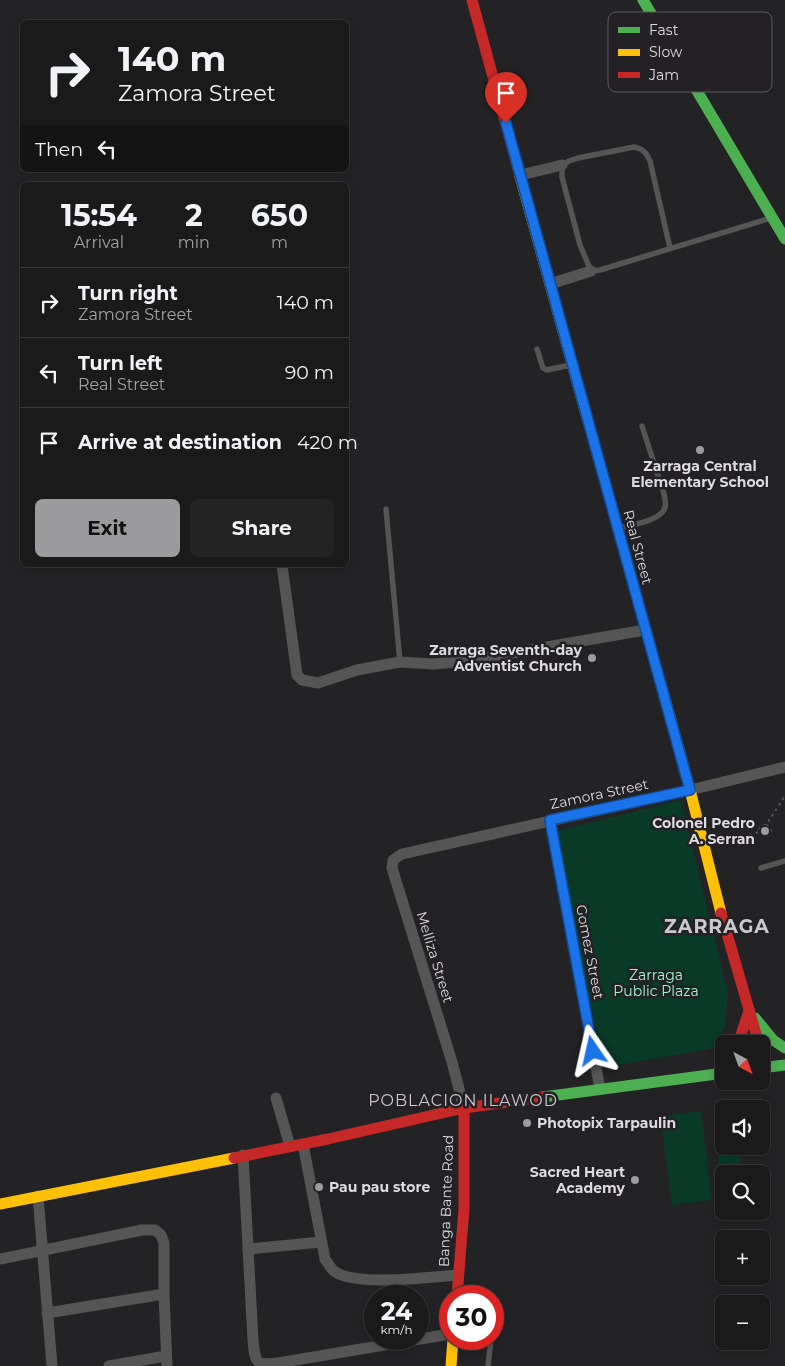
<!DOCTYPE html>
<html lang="en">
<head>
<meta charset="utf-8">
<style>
	body { margin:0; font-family:Montserrat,sans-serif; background:#232324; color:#f1f3f6; height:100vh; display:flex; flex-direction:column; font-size:19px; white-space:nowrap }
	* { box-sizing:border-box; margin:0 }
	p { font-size:16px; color:#9fa1a3 }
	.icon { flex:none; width:28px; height:28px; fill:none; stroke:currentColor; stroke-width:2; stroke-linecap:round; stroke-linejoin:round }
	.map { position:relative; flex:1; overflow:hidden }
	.details { position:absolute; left:20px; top:182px; width:329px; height:385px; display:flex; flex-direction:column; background:#1a1a1b; border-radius:8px; box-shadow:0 2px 8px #0003,0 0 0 1px #38383a }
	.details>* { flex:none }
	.hud { position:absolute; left:20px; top:20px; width:329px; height:152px; border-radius:8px; box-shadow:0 2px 8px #0003,0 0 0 1px #38383a; background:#1a1a1b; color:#f1f3f6; overflow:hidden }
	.needle { width:32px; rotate:139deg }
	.controls { position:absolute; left:715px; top:1035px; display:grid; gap:10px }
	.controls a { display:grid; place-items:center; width:55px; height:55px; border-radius:8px; background:#1a1a1b; box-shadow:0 2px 8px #0003,0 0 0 1px #38383a; font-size:25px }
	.speed { position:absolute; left:364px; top:1285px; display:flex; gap:10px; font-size:25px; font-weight:700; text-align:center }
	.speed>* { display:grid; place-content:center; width:65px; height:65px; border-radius:50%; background:#1a1a1b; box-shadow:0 2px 8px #0003,0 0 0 1px #38383a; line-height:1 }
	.speed small { font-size:12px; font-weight:400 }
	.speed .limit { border:8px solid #d22; background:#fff; color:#111 }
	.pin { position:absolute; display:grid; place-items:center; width:42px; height:42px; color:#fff; margin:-51px -21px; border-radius:50% 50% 50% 0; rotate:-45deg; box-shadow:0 0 5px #0007 }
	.pin .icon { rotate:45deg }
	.me { position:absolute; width:55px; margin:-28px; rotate:349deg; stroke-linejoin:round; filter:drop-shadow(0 0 4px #0008) }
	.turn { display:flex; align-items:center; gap:18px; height:105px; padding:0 15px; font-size:22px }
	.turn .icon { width:65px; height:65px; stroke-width:2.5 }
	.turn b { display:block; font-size:35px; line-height:42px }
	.then { display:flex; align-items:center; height:48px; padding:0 15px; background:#0003; gap:10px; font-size:19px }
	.eta { display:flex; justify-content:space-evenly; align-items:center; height:85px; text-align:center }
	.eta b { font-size:30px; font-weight:700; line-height:35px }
	.primary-button { display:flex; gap:10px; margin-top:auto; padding:10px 15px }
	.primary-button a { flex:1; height:58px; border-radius:8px; background:#9b9a9c; color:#111; font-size:20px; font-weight:700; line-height:58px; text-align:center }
	.primary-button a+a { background:#232324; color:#f1f3f6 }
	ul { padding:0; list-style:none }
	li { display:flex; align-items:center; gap:15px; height:70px; padding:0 15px; border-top:1px solid #38383a }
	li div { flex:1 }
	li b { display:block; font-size:19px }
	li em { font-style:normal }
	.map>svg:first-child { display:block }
	.green { fill:#083a27 }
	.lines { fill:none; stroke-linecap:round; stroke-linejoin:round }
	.path { stroke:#595859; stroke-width:2; stroke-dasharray:2.5 4; stroke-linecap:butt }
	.lane { stroke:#555; stroke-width:5.5 }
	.street { stroke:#555; stroke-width:11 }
	.fast { stroke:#4caf50; stroke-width:11 }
	.slow { stroke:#ffc107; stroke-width:11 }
	.jam { stroke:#c62828; stroke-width:11 }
	.route-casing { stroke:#114b97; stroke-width:12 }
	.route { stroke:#1a73e8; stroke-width:9 }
	.poi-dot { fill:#9b9a9c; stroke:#232125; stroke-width:2 }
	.labels { text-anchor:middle; stroke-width:5; stroke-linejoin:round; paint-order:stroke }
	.poi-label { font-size:14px; font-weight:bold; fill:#dcdbdd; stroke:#232125; text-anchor:end }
	.street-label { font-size:14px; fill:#dcdbdd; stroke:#232125 }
	.park-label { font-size:14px; fill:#98faca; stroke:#232125 }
	.quarter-label { font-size:16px; letter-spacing:1px; fill:#cac7cd; stroke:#232125 }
	.district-label { font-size:19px; font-weight:bold; letter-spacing:1px; fill:#cac7cd; stroke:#232125 }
	.key { fill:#232125; stroke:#5a595c; stroke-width:1 }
	.key-label { font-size:14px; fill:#dcdbdd }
</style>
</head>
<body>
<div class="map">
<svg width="785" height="1366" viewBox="0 0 785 1366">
	<rect width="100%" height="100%" fill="#232224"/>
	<g class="green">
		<path d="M681,800L728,993L725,1026L714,1048L603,1068L556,831Z"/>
		<path d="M701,1111L712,1200L672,1205L660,1116Z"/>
		<path d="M724,1116V1146H741L742,1165L719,1168L715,1117Z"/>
	</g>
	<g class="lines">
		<g class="path">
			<path d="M766,825L770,827L771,831L768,835L764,836L759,832L760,828L763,826L766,825L785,796"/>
			<path d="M718,843L759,832"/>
		</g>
		<g class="lane">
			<path d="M670,248L650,161C646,152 643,149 634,147L578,158L569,161L562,165V177L580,245L591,271L600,270L771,218"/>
			<path d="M537,349L543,368L547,370L570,365"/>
			<path d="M386,509L400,662"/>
			<path d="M619,528C631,525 658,521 664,510C667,505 665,500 664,494L642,426"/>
			<path d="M761,868L785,861"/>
			<path d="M488,1366L491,1339"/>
		</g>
		<g class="street">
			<path d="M521,175L562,165"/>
			<path d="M550,284L591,271"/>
			<path d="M282,565L297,675L302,680L318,683L357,670L400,662L433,664L459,662L645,630"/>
			<path d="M550,820L600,1089"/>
			<path d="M276,1098L290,1146"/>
			<path d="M464,1108L452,1062L392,868L393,860L402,854L690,790L785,767"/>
			<path d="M303,1144L325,1259C328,1263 330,1268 334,1271C354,1287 431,1277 458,1275"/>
			<path d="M243,1155L253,1340C255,1362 255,1366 278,1363L450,1334"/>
			<path d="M38,1196L52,1366"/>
			<path d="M248,1249L321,1242"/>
			<path d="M0,1259L142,1230H155L161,1235L164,1243V1294L167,1366"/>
			<path d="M47,1313L164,1294"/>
			<path d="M109,1366L166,1356"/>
		</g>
		<g class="fast">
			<path d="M643,0L785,239"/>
			<path d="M755,1018L773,1040L785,1048"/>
			<path d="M761,1068L785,1065"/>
			<path d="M543,1097L724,1073"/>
		</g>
		<g class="slow">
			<path d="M520,176L588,421"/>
			<path d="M662,688L690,790L721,913"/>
			<path d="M0,1204L234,1158"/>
			<path d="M451,1366L453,1339"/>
		</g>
		<g class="jam">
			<path d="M472,0L520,176"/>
			<path d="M588,421L662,688"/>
			<path d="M721,913L759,1044"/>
			<path d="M738,1044L749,1011"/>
			<path d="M234,1158L328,1139L464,1108L543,1097"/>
			<path d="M457,1296L464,1209V1108"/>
		</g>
	</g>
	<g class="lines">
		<g class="route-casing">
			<path id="route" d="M506,123L690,790L550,820L593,1051"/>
		</g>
		<use href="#route" class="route"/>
	</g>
	<g class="poi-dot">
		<circle cx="700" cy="450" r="5"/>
		<circle cx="592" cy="658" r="5"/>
		<circle cx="765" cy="831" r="5"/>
		<circle cx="527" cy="1123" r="5"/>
		<circle cx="635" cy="1180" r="5"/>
		<circle cx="319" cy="1187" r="5"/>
	</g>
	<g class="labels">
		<g class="poi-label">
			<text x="700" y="471" text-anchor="middle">Zarraga Central<tspan x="700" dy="16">Elementary School</tspan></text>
			<text x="582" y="655">Zarraga Seventh-day<tspan x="582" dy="16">Adventist Church</tspan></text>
			<text x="755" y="828">Colonel Pedro<tspan x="755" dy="16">A. Serran</tspan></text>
			<text x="537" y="1128" text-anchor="start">Photopix Tarpaulin</text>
			<text x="625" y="1177">Sacred Heart<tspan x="625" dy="16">Academy</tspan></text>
			<text x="329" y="1192" text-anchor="start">Pau pau store</text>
		</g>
		<g class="street-label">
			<text transform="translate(638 547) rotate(75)" y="5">Real Street</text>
			<text transform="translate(599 794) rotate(-12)" y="5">Zamora Street</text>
			<text transform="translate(590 952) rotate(79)" y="5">Gomez Street</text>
			<text transform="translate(435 957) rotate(73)" y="5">Melliza Street</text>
			<text transform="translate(446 1201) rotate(-88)" y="5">Banga Bante Road</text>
		</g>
		<g class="park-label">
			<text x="656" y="980">Zarraga<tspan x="656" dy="16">Public Plaza</tspan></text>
		</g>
		<g class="quarter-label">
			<text x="463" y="1106">POBLACION ILAWOD</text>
		</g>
		<g class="district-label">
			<text x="717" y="933">ZARRAGA</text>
		</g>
	</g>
	<rect x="608" y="12" width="164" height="80" rx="8" class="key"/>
	<rect x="618" y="27" width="22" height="6" fill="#4caf50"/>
	<rect x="618" y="49" width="22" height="7" fill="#ffc107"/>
	<rect x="618" y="72" width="22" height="6" fill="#c62828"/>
	<g class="key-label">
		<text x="649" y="35">Fast</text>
		<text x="649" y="57">Slow</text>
		<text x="649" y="80">Jam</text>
	</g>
</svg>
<div class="controls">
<a><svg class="needle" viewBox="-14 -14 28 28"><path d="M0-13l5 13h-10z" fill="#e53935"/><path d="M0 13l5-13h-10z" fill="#9fa1a3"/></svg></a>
<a><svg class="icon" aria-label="sound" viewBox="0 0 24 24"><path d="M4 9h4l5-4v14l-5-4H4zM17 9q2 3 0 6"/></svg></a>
<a><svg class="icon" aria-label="search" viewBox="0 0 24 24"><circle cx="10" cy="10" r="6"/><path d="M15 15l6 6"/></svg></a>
<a>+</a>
<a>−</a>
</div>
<div class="speed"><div>24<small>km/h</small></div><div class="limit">30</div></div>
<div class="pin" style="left:506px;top:123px;background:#d93025"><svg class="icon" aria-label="arrive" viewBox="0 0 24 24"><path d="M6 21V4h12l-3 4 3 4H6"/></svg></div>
<svg class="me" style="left:593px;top:1051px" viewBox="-20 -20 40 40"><path d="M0-17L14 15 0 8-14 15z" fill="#1a73e8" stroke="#fff" stroke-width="4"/></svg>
<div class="hud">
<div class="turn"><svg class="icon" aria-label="right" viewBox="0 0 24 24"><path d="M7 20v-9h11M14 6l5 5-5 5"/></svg><div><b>140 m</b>Zamora Street</div></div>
<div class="then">Then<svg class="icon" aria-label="left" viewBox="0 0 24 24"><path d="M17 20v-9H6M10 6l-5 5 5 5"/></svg></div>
</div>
<section class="details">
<div class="eta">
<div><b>15:54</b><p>Arrival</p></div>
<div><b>2</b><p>min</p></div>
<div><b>650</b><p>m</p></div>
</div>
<ul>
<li><svg class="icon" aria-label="right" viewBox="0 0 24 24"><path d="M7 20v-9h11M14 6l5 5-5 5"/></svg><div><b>Turn right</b><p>Zamora Street</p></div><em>140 m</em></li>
<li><svg class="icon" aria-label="left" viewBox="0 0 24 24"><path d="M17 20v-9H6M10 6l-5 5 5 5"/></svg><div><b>Turn left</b><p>Real Street</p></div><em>90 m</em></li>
<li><svg class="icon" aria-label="arrive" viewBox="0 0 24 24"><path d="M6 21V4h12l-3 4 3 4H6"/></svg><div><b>Arrive at destination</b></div><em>420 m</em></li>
</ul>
<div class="primary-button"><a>Exit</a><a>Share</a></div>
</section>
</div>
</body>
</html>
